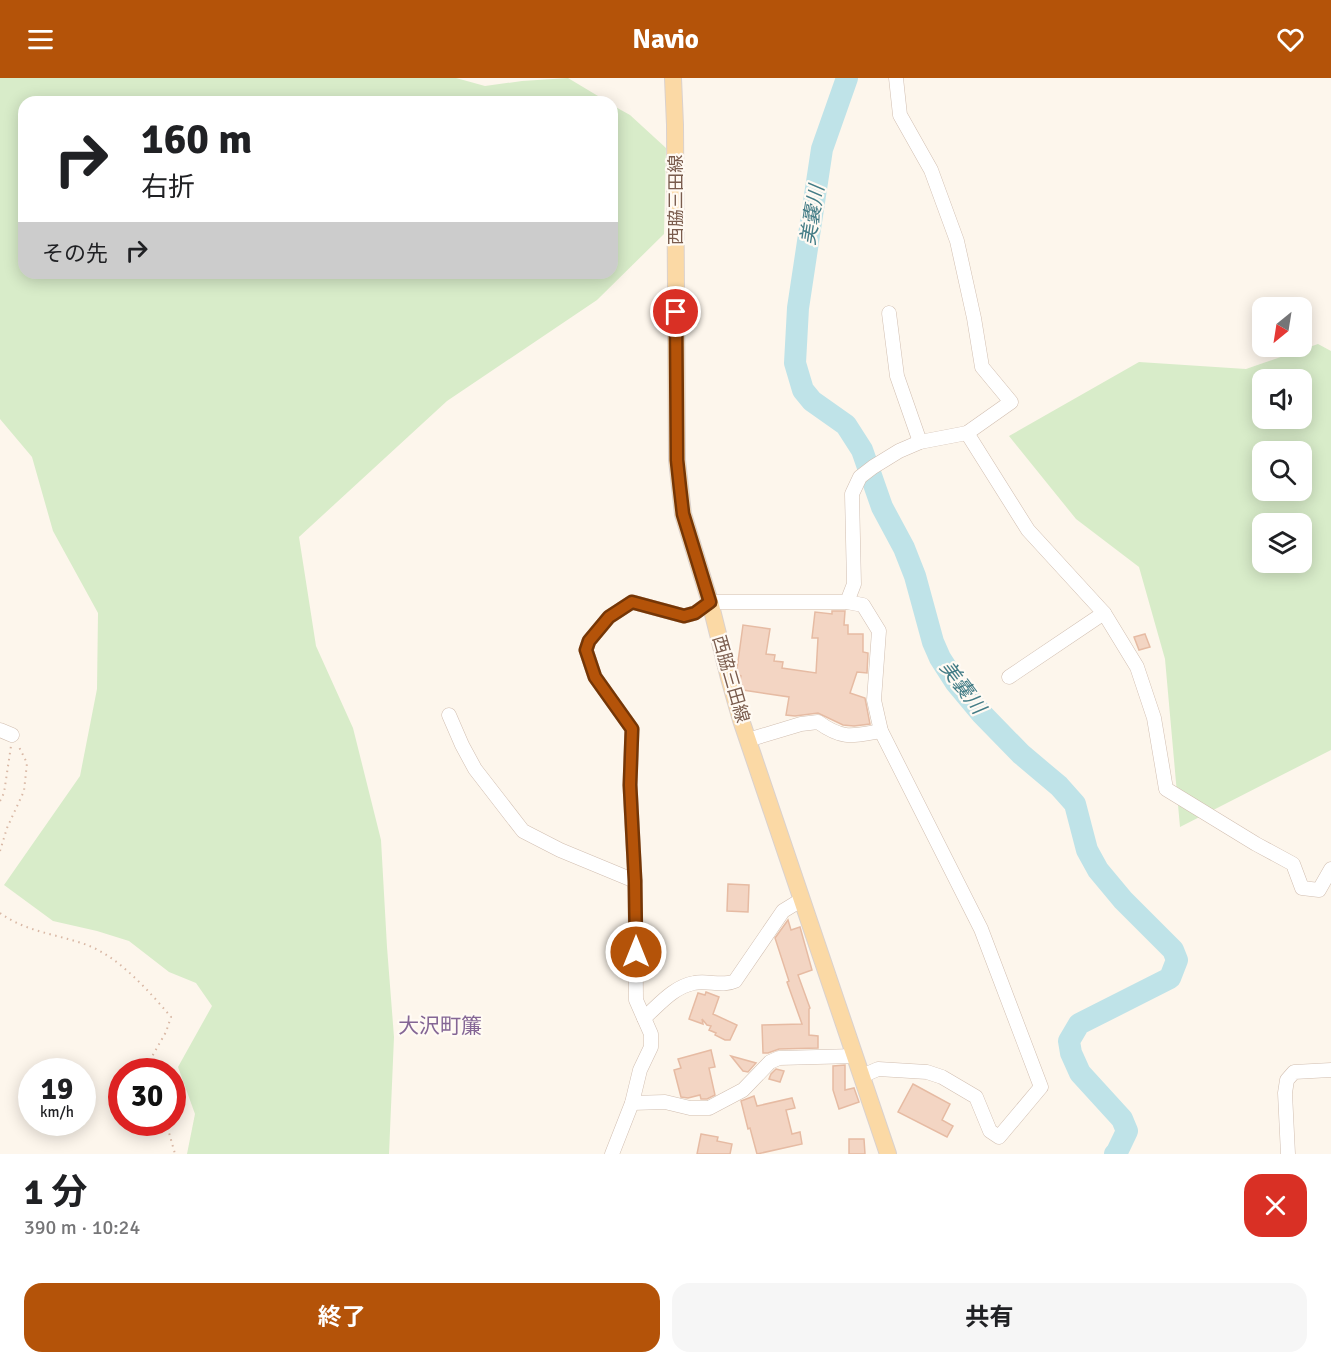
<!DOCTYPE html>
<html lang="ja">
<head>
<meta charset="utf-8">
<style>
	body { margin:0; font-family:Signika,"Noto Sans JP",sans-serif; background:#f6f6f6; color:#202124; height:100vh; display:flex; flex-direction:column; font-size:22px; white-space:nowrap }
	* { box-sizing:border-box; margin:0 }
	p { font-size:20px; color:#757577 }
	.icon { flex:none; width:33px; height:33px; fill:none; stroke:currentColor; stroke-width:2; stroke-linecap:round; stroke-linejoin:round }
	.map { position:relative; height:1076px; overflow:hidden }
	.side { display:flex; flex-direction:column; background:#fff; flex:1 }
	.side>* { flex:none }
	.hud { position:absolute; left:18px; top:18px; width:600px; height:183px; border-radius:18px; box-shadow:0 3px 15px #0003; background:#fff; color:#202124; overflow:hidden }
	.needle { width:39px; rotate:210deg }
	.controls { position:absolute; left:1252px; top:219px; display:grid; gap:12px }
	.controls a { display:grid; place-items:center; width:60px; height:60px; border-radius:12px; background:#fff; box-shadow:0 3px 15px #0003; font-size:30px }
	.speed { position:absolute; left:18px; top:980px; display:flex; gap:12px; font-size:30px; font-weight:700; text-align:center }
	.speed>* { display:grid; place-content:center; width:78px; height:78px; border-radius:50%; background:#fff; box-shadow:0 3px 15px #0003; line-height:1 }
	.speed small { font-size:15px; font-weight:400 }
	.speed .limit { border:9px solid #d22; background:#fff; color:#111 }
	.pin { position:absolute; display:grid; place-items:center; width:51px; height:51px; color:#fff; margin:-26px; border:3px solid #fff; border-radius:50%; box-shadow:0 2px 6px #0007 }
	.me { position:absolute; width:66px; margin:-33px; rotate:0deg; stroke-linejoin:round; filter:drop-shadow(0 0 4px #0008) }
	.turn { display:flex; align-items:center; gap:21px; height:126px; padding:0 24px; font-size:27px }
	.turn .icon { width:78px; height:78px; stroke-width:2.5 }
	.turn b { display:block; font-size:42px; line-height:51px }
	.then { display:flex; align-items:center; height:57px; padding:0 24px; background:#0003; gap:12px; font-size:22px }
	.round { display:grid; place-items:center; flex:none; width:63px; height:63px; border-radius:18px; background:#f6f6f6 }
	.summary { display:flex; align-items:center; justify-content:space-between; height:102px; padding:0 24px }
	h1 { font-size:36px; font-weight:700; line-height:45px }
	.primary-button { display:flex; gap:12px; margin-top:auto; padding:12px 24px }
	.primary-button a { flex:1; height:69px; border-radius:18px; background:#b45309; color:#fff; font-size:24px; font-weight:700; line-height:69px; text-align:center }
	.primary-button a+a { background:#f6f6f6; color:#202124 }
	header { display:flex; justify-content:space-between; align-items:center; height:78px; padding:0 24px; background:#b45309; color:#fff; font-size:27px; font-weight:700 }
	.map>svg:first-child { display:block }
	.green { fill:#d8ecc9; fill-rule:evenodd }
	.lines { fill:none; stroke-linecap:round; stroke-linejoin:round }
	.river { stroke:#bfe3e8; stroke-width:22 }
	.building { fill:#f3d5c3; stroke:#e6bba3; stroke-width:1.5 }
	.minor-casing { stroke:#d1beb0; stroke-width:15 }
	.major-casing { stroke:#dad1cd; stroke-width:18 }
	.path { stroke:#d9b8a5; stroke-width:2; stroke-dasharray:1.5 4.5; stroke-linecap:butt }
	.minor { stroke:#fff; stroke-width:14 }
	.major { stroke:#fbd9a5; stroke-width:16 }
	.route-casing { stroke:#753606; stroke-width:15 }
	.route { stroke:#b45309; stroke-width:10 }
	.labels { text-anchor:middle; stroke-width:4.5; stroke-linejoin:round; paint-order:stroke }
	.street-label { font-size:18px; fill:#7a5c4d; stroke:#fffaf3 }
	.water-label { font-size:20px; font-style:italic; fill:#437c86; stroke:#fffaf3 }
	.quarter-label { font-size:21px; fill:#846695; stroke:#fffaf3 }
</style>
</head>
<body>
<header><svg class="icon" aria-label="menu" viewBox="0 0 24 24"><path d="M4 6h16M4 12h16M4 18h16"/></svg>Navio<svg class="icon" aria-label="heart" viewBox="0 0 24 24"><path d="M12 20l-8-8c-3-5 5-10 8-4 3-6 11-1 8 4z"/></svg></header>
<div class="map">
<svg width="1331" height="1076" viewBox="0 0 1331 1076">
	<rect width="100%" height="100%" fill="#fdf6ec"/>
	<g class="green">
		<path d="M0,0H456L485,8L522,3L568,0L608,24H24V195H612V27L630,37L666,70L664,156L597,222L447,323L299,459L316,568L353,650L381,762L387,869L394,959L389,1076H187L195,1036L178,989L212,928L196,905L169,894L129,863L97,853L53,843L4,807L80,698L97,611L98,535L53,453L32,379L0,341Z"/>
		<path d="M1318,266L1331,273V672L1180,749L1165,581L1139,489L1076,441L1009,358L1139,284L1246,291ZM1263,302H1302V340H1263ZM1263,374H1302V412H1263ZM1263,446H1302V484H1263Z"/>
	</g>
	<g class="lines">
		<path class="river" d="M847,0L822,71L798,230L795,285L803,312L812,323L846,347L862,372L882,429L904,470L915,498L933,564L940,580L956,605L981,635L1021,676L1059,708L1075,726L1087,772L1098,792L1123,822L1173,872L1177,882L1170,900L1079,946L1069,963L1071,975L1080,995L1122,1041L1127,1053L1117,1074L1115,1076"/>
	</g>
	<g class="building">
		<path d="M832,533H845L844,547H848V556H863V574L868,575L867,595L857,594L850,615L865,620L870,646L854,648L843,647L818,635L795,638L786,637L789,619L743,612L740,602L741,598L739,597L737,591L743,547L770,551L766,576L775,577L774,583L783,584L782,590L816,595L818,560H812L815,534L832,536Z"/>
		<path d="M1145,556L1150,569L1139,572L1134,559Z"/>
		<path d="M728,806L749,807L748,834L727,833Z"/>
		<path d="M788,842L791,852L800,849L812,892L798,897L810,930L809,931V957L818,958V970L779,971L768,975H763L762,947L802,946L787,904L789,903L775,860Z"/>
		<path d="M706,914L719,919L713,936L737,947L730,962H725L715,957L716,955L709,952L711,948L707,947L702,941L703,946L689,941L698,915L705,917Z"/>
		<path d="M711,972L715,989L709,990L715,1017L707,1021H701L700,1017L688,1020L681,1019L674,992L681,990L678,981Z"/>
		<path d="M731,978L756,985L748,994L743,993Z"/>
		<path d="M845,987V1012L854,1010L859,1024L839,1031L833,1012V988Z"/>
		<path d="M776,991L784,993L780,1004L769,1001L771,996Z"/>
		<path d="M913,1006L950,1026L942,1042L953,1048L947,1059L898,1034Z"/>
		<path d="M754,1018L757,1028L792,1020L795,1030L786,1032L792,1056L800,1054L802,1066L757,1076L750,1050L748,1051L741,1023Z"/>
		<path d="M701,1056L718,1059L717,1063L732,1066L730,1076H697Z"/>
		<path d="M849,1061H864L865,1076H849Z"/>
	</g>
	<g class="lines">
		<g class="minor-casing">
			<g id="minor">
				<path d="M889,235L897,298L920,364"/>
				<path d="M967,355L1028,452L1104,535L1137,589L1154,640L1166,711L1256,766L1293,786L1302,810L1319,812L1331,791"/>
				<path d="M847,524L863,527L879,553L874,622L881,653L981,851L1041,1009L999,1059L990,1053L976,1019L942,999L927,994L878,991L862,998"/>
				<path d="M1009,599L1104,535"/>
				<path d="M449,637L462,667L475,691L523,753L560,772L635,803"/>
				<path d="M0,652L12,657"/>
				<path d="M748,662L801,646L818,644C843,662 852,658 881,653"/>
				<path d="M644,940C659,927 673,909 694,905C708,902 722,909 735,903L783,833L801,822"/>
				<path d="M632,1025L665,1024L690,1030H709L743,1012L770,984L779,980L855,978"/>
				<path d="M612,1076L632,1025L640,992L651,969V956L636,922L635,803L630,707L632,651L595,599L586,572L589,563L609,539L632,524L684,538L695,535L710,524H847L854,506L852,416L860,399L873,389L899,373L920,364L967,355L1011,324L982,289L974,240L957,163L931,92L900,37L896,0"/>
				<path d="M1288,1076L1285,1015L1287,1002L1294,994L1331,992"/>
			</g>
		</g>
		<g class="major-casing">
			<path id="major" d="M673,0L675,47L677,382L683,436L710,524L729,600L741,642L888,1076"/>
		</g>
		<g class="path">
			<path d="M0,723L4,715L11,668"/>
			<path d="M0,773L7,750L24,713L27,685L18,667"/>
			<path d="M0,835C26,854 57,856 87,867C119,879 149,913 171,939L166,954L146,989L147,993"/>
			<path d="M166,1044L175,1076"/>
		</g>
		<use href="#minor" class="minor"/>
		<use href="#major" class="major"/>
	</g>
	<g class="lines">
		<g class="route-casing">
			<path id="route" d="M636,874L635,803L630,707L632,651L595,599L586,572L589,563L609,539L632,524L684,538L695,535L710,524L683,436L680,410L677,382L676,234"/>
		</g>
		<use href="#route" class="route"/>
	</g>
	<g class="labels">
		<g class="street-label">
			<text transform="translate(676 122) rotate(-90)" y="6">西脇三田線</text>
			<text transform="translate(731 601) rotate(74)" y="6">西脇三田線</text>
		</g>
		<g class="water-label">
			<text transform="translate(812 137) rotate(-81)" y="7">美嚢川</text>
			<text transform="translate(963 609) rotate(53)" y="7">美嚢川</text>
		</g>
		<g class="quarter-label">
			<text x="440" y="955">大沢町簾</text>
		</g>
	</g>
</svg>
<div class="controls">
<a><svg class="needle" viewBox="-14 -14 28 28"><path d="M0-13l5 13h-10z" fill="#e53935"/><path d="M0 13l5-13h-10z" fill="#757577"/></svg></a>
<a><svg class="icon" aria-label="sound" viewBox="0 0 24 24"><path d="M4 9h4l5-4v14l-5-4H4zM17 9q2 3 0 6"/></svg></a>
<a><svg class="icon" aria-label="search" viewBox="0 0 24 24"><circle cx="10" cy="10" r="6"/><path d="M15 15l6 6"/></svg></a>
<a><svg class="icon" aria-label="layers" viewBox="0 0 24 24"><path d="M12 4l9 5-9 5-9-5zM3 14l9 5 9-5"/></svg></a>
</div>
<div class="speed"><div>19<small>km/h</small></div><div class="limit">30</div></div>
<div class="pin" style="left:676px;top:234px;background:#d93025"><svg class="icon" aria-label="arrive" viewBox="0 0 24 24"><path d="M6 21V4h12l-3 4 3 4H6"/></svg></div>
<svg class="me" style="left:636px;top:874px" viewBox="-20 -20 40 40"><circle r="17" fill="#b45309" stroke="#fff" stroke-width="3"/><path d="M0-11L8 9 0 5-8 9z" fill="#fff"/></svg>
<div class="hud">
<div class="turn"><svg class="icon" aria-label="right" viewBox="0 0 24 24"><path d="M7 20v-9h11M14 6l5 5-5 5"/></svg><div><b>160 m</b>右折</div></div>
<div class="then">その先<svg class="icon" aria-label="right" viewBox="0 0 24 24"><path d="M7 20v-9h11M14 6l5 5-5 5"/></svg></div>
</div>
</div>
<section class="side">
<div class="summary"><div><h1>1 分</h1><p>390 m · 10:24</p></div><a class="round" style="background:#d93025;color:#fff"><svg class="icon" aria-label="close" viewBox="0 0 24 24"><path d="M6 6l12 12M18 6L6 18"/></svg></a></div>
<div class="primary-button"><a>終了</a><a>共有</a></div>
</section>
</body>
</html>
